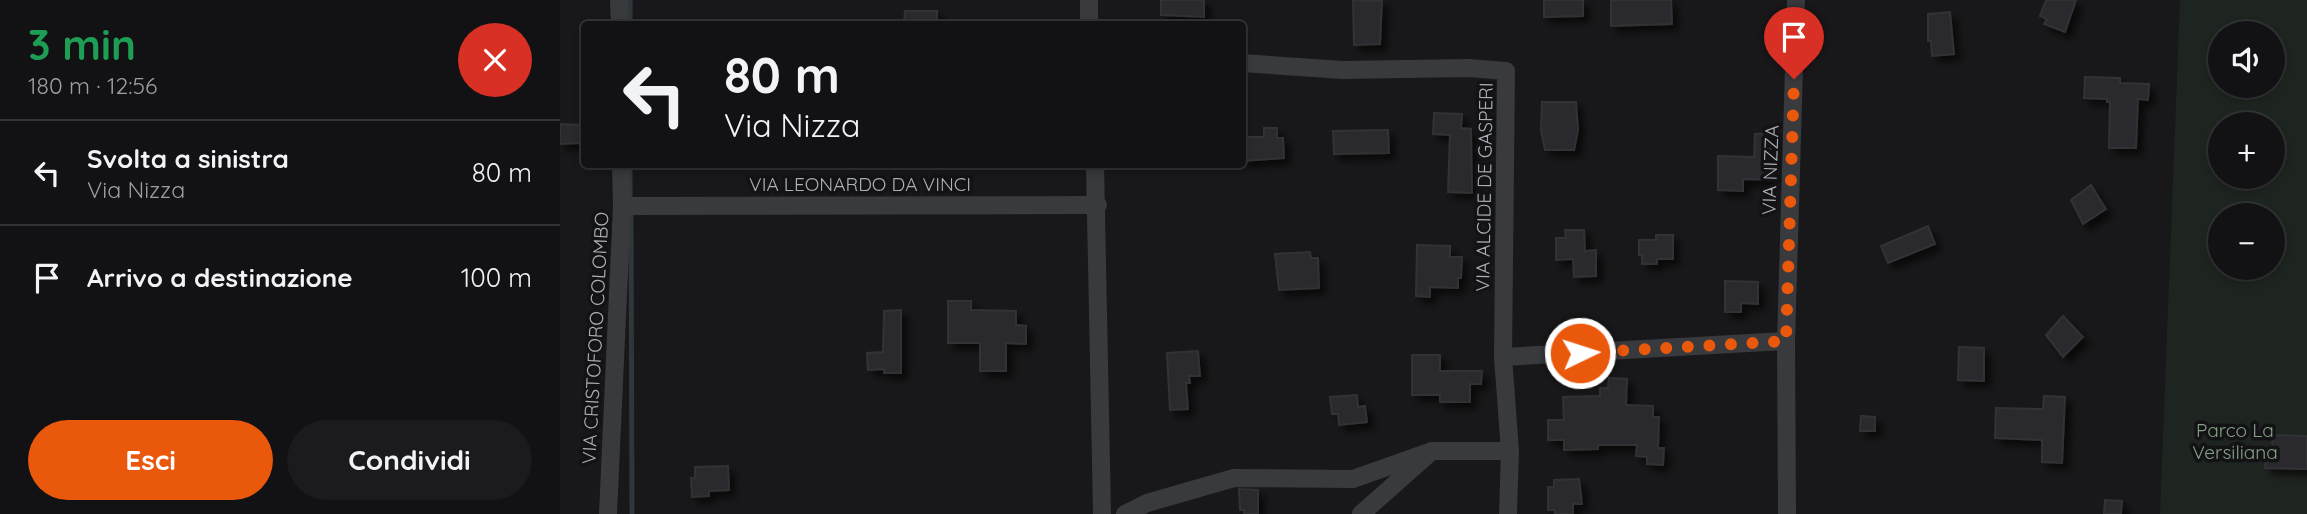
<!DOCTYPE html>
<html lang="it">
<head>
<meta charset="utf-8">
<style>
	body { margin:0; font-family:Quicksand,sans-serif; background:#1b1b1d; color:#f1f3f6; height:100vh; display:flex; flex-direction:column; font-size:26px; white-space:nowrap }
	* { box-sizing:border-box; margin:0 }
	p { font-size:23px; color:#9c9ea0 }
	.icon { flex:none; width:38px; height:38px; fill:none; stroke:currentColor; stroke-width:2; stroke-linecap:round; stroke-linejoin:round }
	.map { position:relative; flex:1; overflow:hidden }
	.side { display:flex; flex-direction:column; background:#121214; width:560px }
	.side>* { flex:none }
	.banner { position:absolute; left:21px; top:21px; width:665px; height:147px; border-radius:7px; box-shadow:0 4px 10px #0003,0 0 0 2px #313234; background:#121214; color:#f1f3f6; overflow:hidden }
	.tools { position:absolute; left:1648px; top:21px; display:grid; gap:14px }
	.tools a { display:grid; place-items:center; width:77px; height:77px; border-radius:50%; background:#121214; box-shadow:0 4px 10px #0003,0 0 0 2px #313234; font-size:35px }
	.pin { position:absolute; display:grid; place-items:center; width:60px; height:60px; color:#fff; margin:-72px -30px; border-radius:50% 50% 50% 0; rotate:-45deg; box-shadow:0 0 7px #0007 }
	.pin .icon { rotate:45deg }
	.me { position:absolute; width:77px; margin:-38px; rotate:86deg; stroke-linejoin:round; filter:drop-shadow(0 0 5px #0008) }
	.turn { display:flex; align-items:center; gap:24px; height:147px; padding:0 28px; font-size:32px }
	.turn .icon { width:91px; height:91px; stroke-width:2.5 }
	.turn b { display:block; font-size:49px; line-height:60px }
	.round { display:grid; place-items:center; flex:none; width:74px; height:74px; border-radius:37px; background:#1b1b1d }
	.summary { display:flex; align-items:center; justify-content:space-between; height:119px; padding:0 28px }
	h1 { font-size:42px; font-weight:700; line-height:52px; color:#1e9e55 }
	.cta { display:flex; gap:14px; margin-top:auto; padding:14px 28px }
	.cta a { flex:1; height:80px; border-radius:42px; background:#ea580c; color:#fff; font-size:28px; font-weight:700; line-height:80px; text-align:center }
	.cta a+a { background:#1b1b1d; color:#f1f3f6 }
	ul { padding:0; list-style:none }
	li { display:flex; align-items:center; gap:21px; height:105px; padding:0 28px; border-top:2px solid #313234 }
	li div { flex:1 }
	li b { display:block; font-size:26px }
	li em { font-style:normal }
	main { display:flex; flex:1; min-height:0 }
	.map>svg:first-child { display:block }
	.green { fill:#1e241f; fill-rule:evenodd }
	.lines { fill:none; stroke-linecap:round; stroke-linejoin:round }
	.stream { stroke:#2f373c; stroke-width:5 }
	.building { fill:#2b2b2e; stroke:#323235; stroke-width:2; filter:url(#shadow) }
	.minor { stroke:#393a3e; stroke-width:18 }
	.route { stroke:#ea580c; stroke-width:12; stroke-dasharray:0 21.6 }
	.labels { text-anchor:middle; stroke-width:7; stroke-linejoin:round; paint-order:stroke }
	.street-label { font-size:19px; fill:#acb0b8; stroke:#131315 }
	.park-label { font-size:19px; fill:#85a185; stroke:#131315 }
</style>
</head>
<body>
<main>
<section class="side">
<div class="summary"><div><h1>3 min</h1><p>180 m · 12:56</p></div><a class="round" style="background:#d93025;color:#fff"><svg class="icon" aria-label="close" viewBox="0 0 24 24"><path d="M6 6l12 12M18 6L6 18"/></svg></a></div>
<ul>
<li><svg class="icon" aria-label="left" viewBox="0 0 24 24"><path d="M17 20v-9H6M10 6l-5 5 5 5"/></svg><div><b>Svolta a sinistra</b><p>Via Nizza</p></div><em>80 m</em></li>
<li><svg class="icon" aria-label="arrive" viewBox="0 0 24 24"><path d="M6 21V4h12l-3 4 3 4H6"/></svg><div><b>Arrivo a destinazione</b></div><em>100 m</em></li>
</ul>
<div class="cta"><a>Esci</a><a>Condividi</a></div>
</section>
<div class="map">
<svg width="1747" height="514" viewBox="0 0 1747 514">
	<defs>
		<filter id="shadow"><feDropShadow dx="6" dy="6" stdDeviation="3.5" flood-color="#0009"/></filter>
	</defs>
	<rect width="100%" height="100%" fill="#18181a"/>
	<path class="green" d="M1620,0H1747V514H1600ZM1661,33H1713V86H1661ZM1661,124H1713V177H1661ZM1661,215H1713V268H1661Z"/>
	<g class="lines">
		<g class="stream">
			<path d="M70,0V24"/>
			<path d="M70,164V199"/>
			<path d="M71,209L72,514"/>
		</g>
	</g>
	<g class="building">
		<path d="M601,0H644V17L601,15Z"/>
		<path d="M793,0L822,1L820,44L794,45Z"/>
		<path d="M984,0H1023V16L984,17Z"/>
		<path d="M1051,0H1111L1112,24L1051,26Z"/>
		<path d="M1486,0H1516L1505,32L1484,24L1487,19L1480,16Z"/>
		<path d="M345,11H377V24H344Z"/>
		<path d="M1390,12L1394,54L1372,56L1371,41H1368V14Z"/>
		<path d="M1525,77L1560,78V83L1589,84L1588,100L1578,99L1576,148H1549L1550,102H1547V99L1524,98Z"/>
		<path d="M982,102H1016L1018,130L1014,150H985L981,131Z"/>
		<path d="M874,113L902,114L901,128L911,129L912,193L888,192L890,135L873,134Z"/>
		<path d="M0,124L21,125L20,143L0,144Z"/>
		<path d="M704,128H717V138H723L724,158L682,161V137H704Z"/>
		<path d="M828,130L829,153L774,154L773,131Z"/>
		<path d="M1210,133L1211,180L1183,179V191L1158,190V156L1194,157L1195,134Z"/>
		<path d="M1531,185L1546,209L1523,224L1511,200Z"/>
		<path d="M1368,226L1375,244L1328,263L1321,246Z"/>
		<path d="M1005,230H1024L1025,251L1036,250V276L1014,277L1013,259L996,260V238H1006Z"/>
		<path d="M1096,235H1113V259H1097V264H1082V255H1079V240H1096Z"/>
		<path d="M857,245L890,246V257H902L901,278H898V288L870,287V297L856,296Z"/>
		<path d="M750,252L751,258H758L759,288L719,290L715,254Z"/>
		<path d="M1165,281L1198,282V304L1181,303V312H1165Z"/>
		<path d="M388,301H411V310L456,311V325L466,326V344L446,343V371H420V343H388Z"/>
		<path d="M341,310V373H324V369L308,370L307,353L323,352L324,311Z"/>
		<path d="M1503,316L1523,337L1503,357L1486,335Z"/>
		<path d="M1399,347L1424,348V381L1398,380Z"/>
		<path d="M638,351L640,376H629L630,383H626L628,409L610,410L607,353Z"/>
		<path d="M852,355H880V371H922L921,384H910V402H880V395H852Z"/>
		<path d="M1049,378L1067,379L1066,405L1093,406V417H1099L1098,448H1104L1103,465L1087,464V457L1076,456L1077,445H1038V449L1004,450V440H988V420H1004L1003,397L1040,396V388H1048Z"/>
		<path d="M797,395L798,407L805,406L807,422L779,425L778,414H772L770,397Z"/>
		<path d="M1484,396L1505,397L1502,463L1482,462V440L1435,438L1436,408L1483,409Z"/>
		<path d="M1301,416L1315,417V431H1300Z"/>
		<path d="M1713,435L1747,436V469L1705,468L1706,451H1712Z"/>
		<path d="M168,466L169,490L149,491V496L132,497L131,478H135V467Z"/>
		<path d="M1019,479L1022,504H1013V514H995L994,510H988V487H994V480Z"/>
		<path d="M679,489L698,490V514H684V510H680Z"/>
		<path d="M1545,500L1562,501L1561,514H1544Z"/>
	</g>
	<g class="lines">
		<g class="minor">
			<path d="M59,0L60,24"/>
			<path d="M529,0V24"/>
			<path d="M682,63L782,70L909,68L946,71L943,357L950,451L948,514"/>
			<path d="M535,164L542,514"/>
			<path d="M62,206L538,205"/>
			<path d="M1226,341L1236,0"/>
			<path d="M943,357L1226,341L1227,514"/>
			<path d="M48,514L62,206L61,164"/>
			<path d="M565,514L587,503L674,478L793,479L872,451"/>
			<path d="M801,514L872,451H950"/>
		</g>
	</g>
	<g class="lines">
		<path class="route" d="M1020,353L1226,341L1234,79"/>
	</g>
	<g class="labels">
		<g class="street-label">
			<text transform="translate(1210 170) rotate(-88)" y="7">VIA NIZZA</text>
			<text x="300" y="191">VIA LEONARDO DA VINCI</text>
			<text transform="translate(924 187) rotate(-89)" y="7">VIA ALCIDE DE GASPERI</text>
			<text transform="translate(35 338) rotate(-87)" y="7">VIA CRISTOFORO COLOMBO</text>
		</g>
		<g class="park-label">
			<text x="1675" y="437">Parco La<tspan x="1675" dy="22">Versiliana</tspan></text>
		</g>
	</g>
</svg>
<div class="tools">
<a><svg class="icon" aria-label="sound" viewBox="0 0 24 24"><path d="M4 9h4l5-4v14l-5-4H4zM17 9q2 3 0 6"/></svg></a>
<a>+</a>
<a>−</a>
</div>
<div class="pin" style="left:1234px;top:79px;background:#d93025"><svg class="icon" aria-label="arrive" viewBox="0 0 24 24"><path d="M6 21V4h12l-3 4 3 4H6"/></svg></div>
<svg class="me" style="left:1020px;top:353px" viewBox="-20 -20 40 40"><circle r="17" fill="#ea580c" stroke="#fff" stroke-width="3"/><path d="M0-11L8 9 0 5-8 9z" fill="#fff"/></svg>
<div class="banner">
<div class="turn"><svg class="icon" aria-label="left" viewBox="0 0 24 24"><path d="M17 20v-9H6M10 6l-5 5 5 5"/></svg><div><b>80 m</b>Via Nizza</div></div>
</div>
</div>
</main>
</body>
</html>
